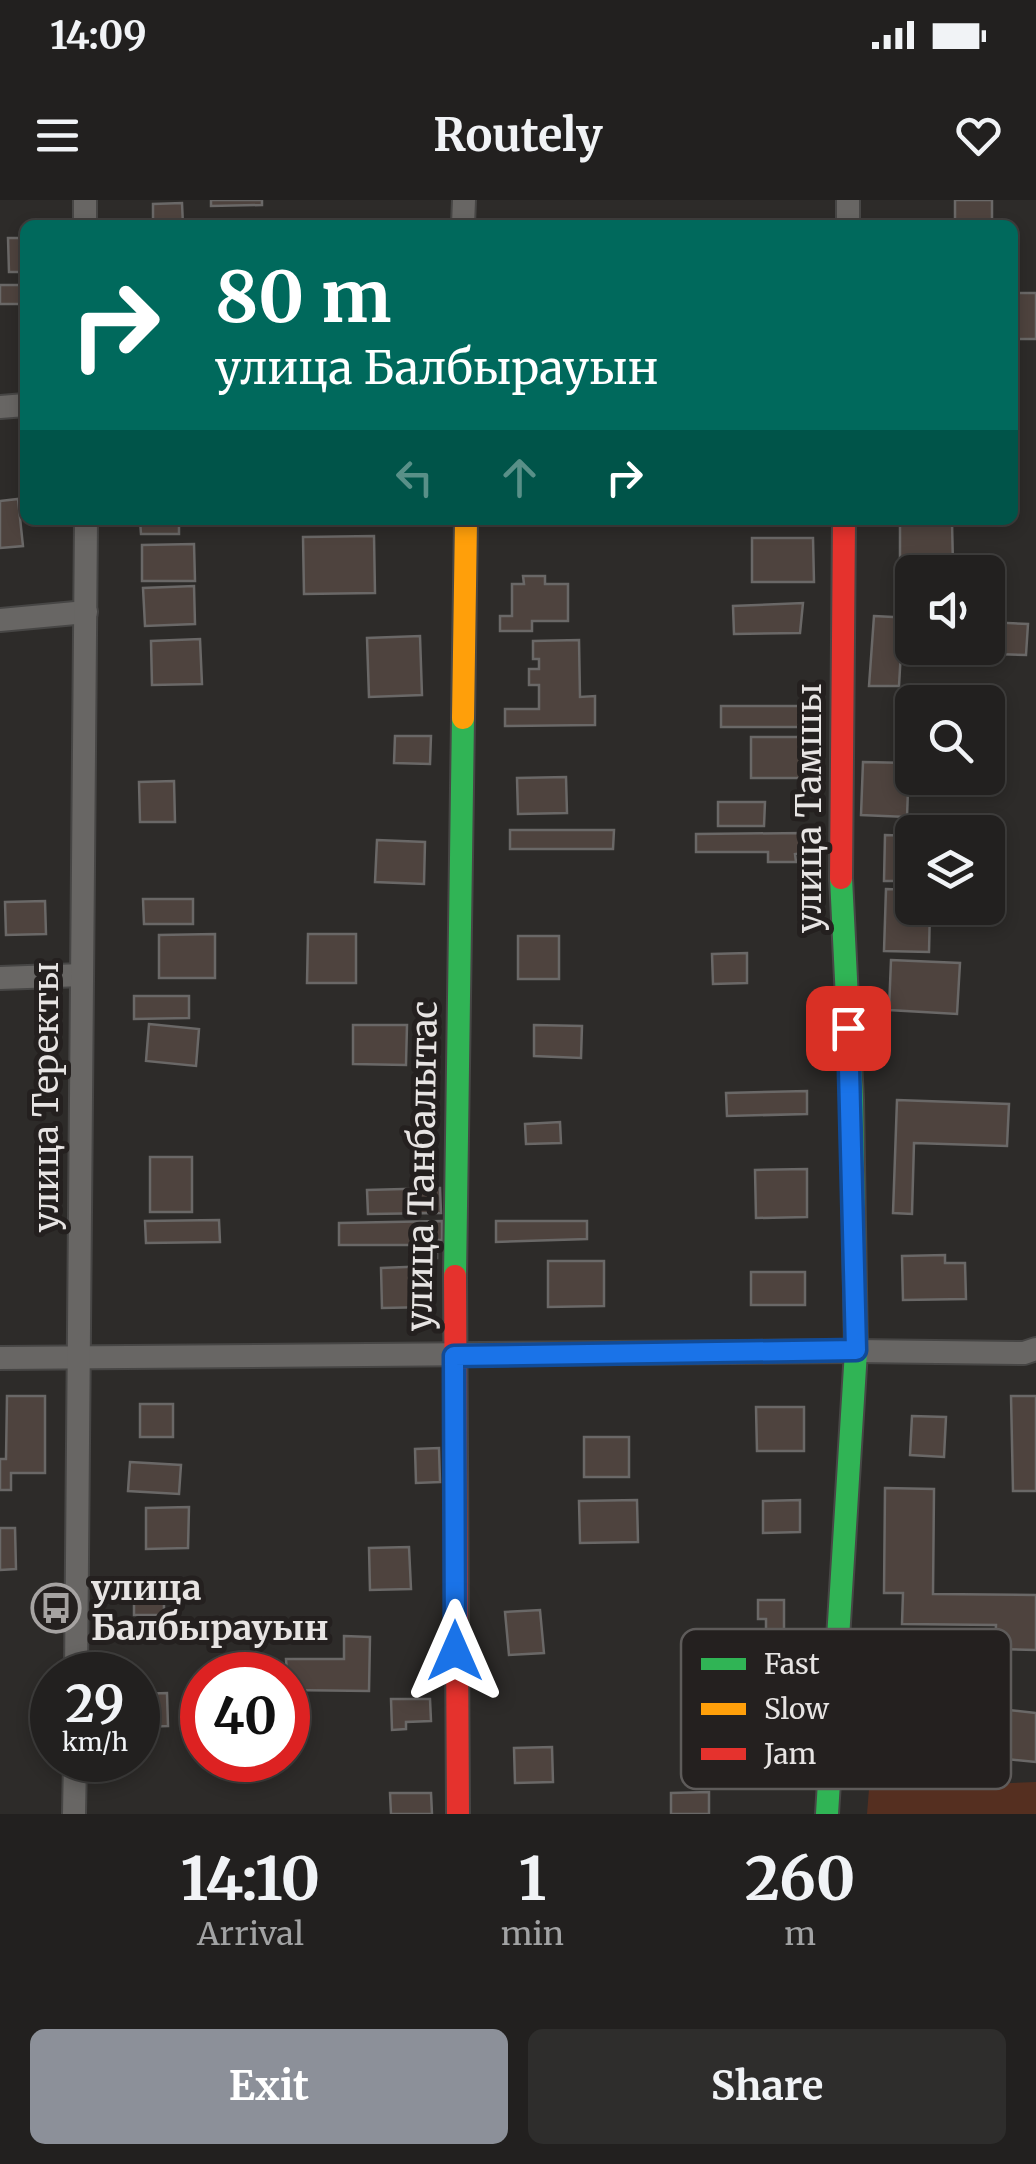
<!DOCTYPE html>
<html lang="en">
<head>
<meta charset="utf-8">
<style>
	body { margin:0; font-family:Merriweather,serif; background:#2e2d2c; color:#f1f3f6; height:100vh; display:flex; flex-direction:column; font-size:38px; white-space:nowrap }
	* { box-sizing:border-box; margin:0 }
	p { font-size:32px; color:#a2a3a4 }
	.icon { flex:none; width:55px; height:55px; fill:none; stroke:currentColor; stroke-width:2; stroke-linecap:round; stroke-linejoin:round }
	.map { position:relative; height:1614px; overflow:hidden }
	.sheet { display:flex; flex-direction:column; background:#22201f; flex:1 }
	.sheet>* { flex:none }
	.top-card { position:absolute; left:20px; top:20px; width:998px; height:305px; border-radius:15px; box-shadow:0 5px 15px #0003,0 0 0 2px #3f3e3d; background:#00695c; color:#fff; overflow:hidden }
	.tools { position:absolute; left:895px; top:355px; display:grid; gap:20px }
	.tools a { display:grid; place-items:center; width:110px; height:110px; border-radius:15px; background:#22201f; box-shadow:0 5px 15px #0003,0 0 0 2px #3f3e3d; font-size:50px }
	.speed { position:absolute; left:30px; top:1452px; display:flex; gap:20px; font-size:50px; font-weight:700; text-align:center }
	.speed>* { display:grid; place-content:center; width:130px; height:130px; border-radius:50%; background:#22201f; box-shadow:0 5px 15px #0003,0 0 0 2px #3f3e3d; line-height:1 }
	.speed small { font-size:25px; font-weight:400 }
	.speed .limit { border:15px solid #d22; background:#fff; color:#111 }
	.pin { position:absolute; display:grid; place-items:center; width:85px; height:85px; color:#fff; margin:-42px; border-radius:20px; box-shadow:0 5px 15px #0006 }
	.me { position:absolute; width:110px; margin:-55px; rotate:0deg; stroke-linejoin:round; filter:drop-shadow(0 0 8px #0008) }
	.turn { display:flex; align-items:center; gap:35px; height:210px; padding:0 30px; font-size:45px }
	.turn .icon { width:130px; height:130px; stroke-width:2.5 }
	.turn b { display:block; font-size:70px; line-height:85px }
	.lanes { display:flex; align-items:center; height:95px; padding:0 30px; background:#0003; justify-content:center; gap:50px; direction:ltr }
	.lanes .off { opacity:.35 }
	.eta { display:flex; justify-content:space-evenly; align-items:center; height:170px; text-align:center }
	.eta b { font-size:60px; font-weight:700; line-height:70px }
	.button { display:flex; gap:20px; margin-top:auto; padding:20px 30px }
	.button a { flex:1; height:115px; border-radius:15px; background:#8c9099; color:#fff; font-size:40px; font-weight:700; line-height:115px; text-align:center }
	.button a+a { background:#2e2d2c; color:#f1f3f6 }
	.status { display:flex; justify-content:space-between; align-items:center; height:70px; padding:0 50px; background:#22201f; direction:ltr }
	.status svg { height:28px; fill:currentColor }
	header { display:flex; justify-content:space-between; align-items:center; height:130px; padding:0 30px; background:#22201f; font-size:45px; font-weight:700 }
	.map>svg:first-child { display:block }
	.green { fill:#552f20 }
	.building { fill:#4e433e; stroke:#6a6867; stroke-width:2.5 }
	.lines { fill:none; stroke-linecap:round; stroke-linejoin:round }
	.street-casing { stroke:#474645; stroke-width:26 }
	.fast-casing { stroke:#474645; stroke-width:26 }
	.slow-casing { stroke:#474645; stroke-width:26 }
	.jam-casing { stroke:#474645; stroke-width:26 }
	.street { stroke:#686664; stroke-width:22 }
	.fast { stroke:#30b455; stroke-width:22 }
	.slow { stroke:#ff9f0a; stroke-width:22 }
	.jam { stroke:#e5322d; stroke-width:22 }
	.route-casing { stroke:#114b97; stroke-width:25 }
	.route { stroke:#1a73e8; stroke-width:18 }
	.labels { text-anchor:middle; stroke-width:10; stroke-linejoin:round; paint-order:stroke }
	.street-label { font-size:35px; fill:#e7e4e3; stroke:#24201f }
	.poi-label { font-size:35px; font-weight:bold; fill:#e7e4e3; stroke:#24201f; text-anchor:start }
	.key { fill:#24201f; stroke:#5e5b5a; stroke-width:2.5 }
	.key-label { font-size:28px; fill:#e7e4e3 }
</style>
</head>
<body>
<div class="status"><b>14:09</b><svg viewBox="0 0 49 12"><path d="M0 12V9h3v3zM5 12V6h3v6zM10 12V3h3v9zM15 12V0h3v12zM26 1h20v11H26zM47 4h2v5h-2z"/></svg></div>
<header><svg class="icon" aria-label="menu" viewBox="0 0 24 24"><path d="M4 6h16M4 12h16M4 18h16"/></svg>Routely<svg class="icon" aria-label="heart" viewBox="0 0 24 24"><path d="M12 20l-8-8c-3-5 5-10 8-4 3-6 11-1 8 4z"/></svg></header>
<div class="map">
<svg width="1036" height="1614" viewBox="0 0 1036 1614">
	<rect width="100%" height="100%" fill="#2d2b29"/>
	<path class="green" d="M1036,1582V1614H867L869,1589Z"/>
	<g class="building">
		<path d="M211,0H262V5L211,6Z"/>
		<rect x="955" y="0" width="37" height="25"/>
		<path d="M182,3L183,25H153V4Z"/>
		<path d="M8,38H25V72H9Z"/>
		<rect x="0" y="85" width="25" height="19"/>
		<rect x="1012" y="93" width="24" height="46"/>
		<path d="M18,299L23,346L0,348V301Z"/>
		<path d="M140,320H179V334H141Z"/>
		<rect x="394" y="320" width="42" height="4"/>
		<path d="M952,322L953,365L900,366V323Z"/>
		<path d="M374,336L375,393L304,394L303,337Z"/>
		<path d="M752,338H813L814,382H752Z"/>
		<path d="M194,344L195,381H142V345Z"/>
		<path d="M523,376H545V384H568V421H532V431H500V416H512V384H524Z"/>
		<path d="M194,386L195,424L145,426L143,388Z"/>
		<path d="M803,403L800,433L734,434L733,406Z"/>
		<path d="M874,416L912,418V448H988V422L1028,424L1026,455L901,451L899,486H869Z"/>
		<path d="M420,436L422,495L369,497L367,438Z"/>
		<path d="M200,439L202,484L152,485L151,441Z"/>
		<path d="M579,440L580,497L595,496V525L505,526V509H539V485H529V469H539V459H533V441Z"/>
		<rect x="721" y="506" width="82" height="21"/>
		<path d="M395,536H431L430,564L394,563Z"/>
		<rect x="751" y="537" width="50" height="41"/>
		<path d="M863,562L909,563L907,617L861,615Z"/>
		<path d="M566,577L567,613L518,614L517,578Z"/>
		<path d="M174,581L175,622H140L139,582Z"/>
		<path d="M718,602H765L764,626H718Z"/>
		<path d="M510,630H614L613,649H510Z"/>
		<path d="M804,633V653L795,654L796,662H768V652H696V634Z"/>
		<path d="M885,635L912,636V681H884Z"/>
		<path d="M377,640L425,642L424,684L375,682Z"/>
		<path d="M886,689L912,690V708H930L929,752L884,751Z"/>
		<path d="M143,699H193V724H144Z"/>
		<path d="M45,701L46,734L6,735L5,702Z"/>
		<path d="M215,734V778H159V735Z"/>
		<path d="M308,734H356V783H307Z"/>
		<rect x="518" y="736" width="41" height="43"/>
		<path d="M747,753V783L713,784L712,754Z"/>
		<path d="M891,760L960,763L957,814L889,810Z"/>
		<path d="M134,796H189V818L134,819Z"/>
		<path d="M149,824L199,829L196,866L146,861Z"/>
		<path d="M353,825H407L406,865L353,864Z"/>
		<path d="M534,825L582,826L581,858L534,856Z"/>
		<path d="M807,891V914L727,916L726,893Z"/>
		<path d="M897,900L1009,904L1007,946L914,943L912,1014L893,1013Z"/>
		<path d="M560,922L561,943L526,944L525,924Z"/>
		<rect x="150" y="957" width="42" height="55"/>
		<path d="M807,969V1017L756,1018L755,970Z"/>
		<path d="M440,988L441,1013L368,1014L367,990Z"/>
		<path d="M219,1020L220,1042L146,1043L145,1021Z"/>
		<path d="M442,1021V1040H437V1058L417,1059L416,1045H339V1023Z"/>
		<path d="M496,1021H587V1039L496,1042Z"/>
		<path d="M945,1055V1063H965L966,1099L903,1100L902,1056Z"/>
		<path d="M548,1061H604V1106L548,1107Z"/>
		<path d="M431,1066V1107L382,1108L381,1068Z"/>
		<rect x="751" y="1072" width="54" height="33"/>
		<path d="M7,1196H45V1273H11V1290H0V1259H6Z"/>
		<path d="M1011,1196H1036V1291H1013Z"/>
		<rect x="140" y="1204" width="33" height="33"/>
		<path d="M756,1207H804V1251H757Z"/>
		<path d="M912,1216L946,1217L944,1257L910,1255Z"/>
		<rect x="584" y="1237" width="45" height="40"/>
		<path d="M439,1248L440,1282L416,1283L415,1249Z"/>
		<path d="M130,1262L181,1265L179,1294L128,1291Z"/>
		<path d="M885,1288L934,1289L933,1394L1036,1395V1450L995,1449L996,1425L902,1424L903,1393H884Z"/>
		<path d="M637,1300L638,1342L580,1343L579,1301Z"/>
		<path d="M800,1300V1332L763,1333V1301Z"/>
		<path d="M189,1307L188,1348L146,1349V1308Z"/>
		<path d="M0,1328H15L16,1369L0,1370Z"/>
		<path d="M409,1347L411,1389L370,1390L369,1348Z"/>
		<path d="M164,1399V1415H134V1400Z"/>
		<path d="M758,1400H784V1430H766V1419H758Z"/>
		<path d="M540,1410L544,1453L509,1455L505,1412Z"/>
		<path d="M344,1436L370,1437L369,1491L288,1490L286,1459H344Z"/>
		<path d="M167,1493L168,1526L138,1527V1494Z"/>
		<path d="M896,1498L1036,1513V1562L891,1547Z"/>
		<path d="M391,1499H430L431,1521L406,1522V1529L392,1530Z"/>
		<path d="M552,1547L553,1582L515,1583L514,1548Z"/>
		<path d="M709,1592V1614H671V1593Z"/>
		<path d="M390,1593H431L432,1614H391Z"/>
	</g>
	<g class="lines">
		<g class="street-casing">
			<g id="street">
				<path d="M85,25V0"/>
				<path d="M463,25L464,0"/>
				<path d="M848,25V0"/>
				<path d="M0,207L25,205"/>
				<path d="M0,420L86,412"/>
				<path d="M0,778L82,775"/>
				<path d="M0,1158L856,1151L1024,1153L1036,1149"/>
				<path d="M76,1475L86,320"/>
				<path d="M74,1614L75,1560"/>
			</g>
		</g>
		<g class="fast-casing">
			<g id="fast">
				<path d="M455,1076L463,518"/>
				<path d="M827,1614L856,1151L852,900L841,678"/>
			</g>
		</g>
		<g class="slow-casing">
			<path id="slow" d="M463,518L466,320"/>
		</g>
		<g class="jam-casing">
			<g id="jam">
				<path d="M841,678L844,320"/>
				<path d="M455,1076L458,1614"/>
			</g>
		</g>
		<use href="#street" class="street"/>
		<use href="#fast" class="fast"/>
		<use href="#slow" class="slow"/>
		<use href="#jam" class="jam"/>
	</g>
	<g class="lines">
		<g class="route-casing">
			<path id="route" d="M455,1451L454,1156L856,1150L848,828"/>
		</g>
		<use href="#route" class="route"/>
	</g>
	<defs>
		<g id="bus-ring" transform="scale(2.5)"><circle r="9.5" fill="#24201f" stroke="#a6a3a2" stroke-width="1.5"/><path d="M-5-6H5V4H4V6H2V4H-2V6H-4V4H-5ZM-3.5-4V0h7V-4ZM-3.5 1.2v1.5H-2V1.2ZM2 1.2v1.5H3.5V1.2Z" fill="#a6a3a2"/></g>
	</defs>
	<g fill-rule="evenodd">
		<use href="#bus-ring" x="56" y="1408"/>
	</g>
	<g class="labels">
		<g class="street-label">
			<text transform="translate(809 608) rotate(-90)" y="12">улица Тамшы</text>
			<text transform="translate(46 897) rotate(-90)" y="12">улица Теректы</text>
			<text transform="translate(422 966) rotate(-89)" y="12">улица Танбалытас</text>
		</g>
		<g class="poi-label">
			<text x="91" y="1400">улица<tspan x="91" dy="40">Балбырауын</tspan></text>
		</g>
	</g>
	<rect x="681" y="1429" width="330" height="160" rx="15" class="key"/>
	<rect x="701" y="1458" width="45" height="12" fill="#30b455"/>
	<rect x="701" y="1503" width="45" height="12" fill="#ff9f0a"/>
	<rect x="701" y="1548" width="45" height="12" fill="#e5322d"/>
	<g class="key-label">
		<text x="764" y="1474">Fast</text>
		<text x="764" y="1519">Slow</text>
		<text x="764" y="1564">Jam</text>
	</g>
</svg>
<div class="tools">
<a><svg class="icon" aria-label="sound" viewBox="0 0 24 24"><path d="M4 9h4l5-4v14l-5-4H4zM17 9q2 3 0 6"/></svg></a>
<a><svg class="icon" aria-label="search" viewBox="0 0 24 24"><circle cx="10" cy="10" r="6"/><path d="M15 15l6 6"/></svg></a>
<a><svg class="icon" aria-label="layers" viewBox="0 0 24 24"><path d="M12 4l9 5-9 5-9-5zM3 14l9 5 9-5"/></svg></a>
</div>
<div class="speed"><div>29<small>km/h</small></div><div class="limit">40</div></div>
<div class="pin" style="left:848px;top:828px;background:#d93025"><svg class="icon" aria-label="arrive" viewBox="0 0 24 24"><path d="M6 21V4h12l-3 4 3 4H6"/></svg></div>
<svg class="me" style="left:455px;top:1451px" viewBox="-20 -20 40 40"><path d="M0-17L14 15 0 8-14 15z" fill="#1a73e8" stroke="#fff" stroke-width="4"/></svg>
<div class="top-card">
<div class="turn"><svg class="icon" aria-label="right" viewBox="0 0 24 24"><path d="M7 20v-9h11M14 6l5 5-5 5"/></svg><div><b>80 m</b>улица Балбырауын</div></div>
<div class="lanes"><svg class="icon off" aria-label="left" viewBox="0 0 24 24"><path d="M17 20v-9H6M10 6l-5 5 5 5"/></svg><svg class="icon off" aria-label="ahead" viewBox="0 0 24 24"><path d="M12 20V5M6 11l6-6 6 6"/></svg><svg class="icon" aria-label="right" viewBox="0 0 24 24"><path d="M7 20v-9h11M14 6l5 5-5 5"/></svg></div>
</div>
</div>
<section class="sheet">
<div class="eta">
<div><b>14:10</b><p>Arrival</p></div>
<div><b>1</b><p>min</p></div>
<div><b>260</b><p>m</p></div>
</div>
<div class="button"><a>Exit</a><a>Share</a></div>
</section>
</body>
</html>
